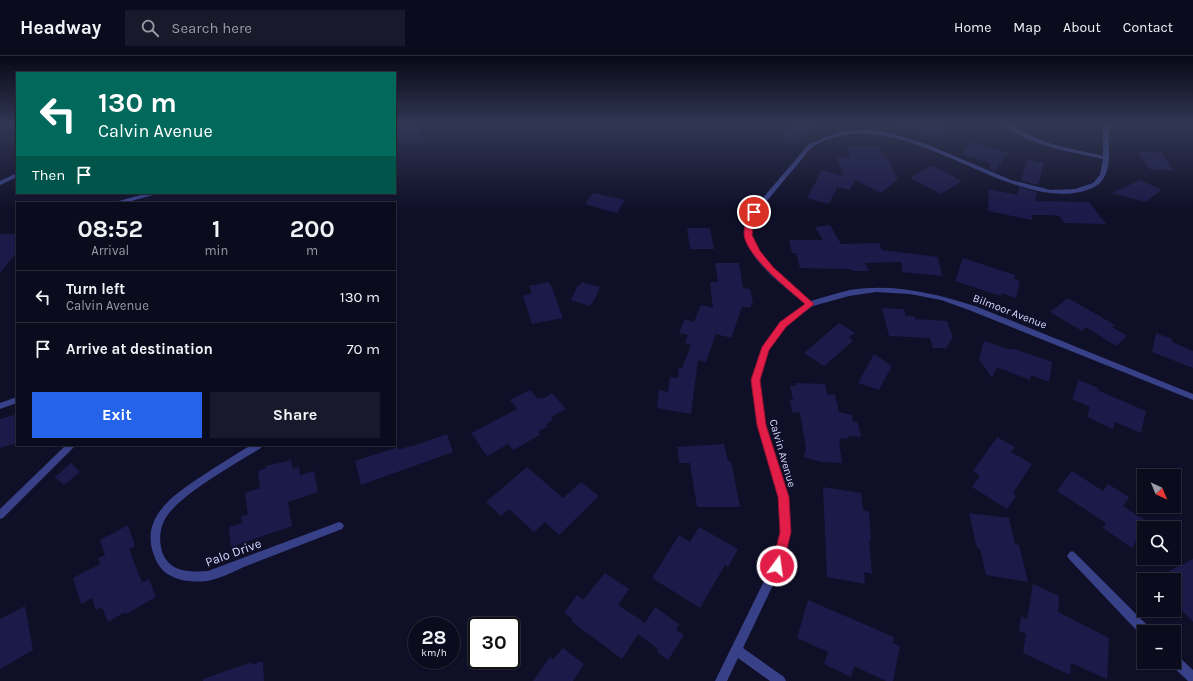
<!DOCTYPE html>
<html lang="en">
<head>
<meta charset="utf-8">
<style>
	body { margin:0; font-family:Karla,sans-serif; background:#19192b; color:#f1f3f6; height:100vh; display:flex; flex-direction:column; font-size:15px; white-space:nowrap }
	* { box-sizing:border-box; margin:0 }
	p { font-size:13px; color:#9a9ba4 }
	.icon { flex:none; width:22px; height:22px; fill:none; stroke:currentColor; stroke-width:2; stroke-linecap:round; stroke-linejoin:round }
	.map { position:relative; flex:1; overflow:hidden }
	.details { position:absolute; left:16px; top:146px; width:380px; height:244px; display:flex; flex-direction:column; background:#0b0b1e; border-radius:0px; box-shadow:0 1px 3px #0004,0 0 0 1px #2b2b3c }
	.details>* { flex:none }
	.hud { position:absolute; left:16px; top:16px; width:380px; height:122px; border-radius:0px; box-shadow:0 1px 3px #0004,0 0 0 1px #2b2b3c; background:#00695c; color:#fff; overflow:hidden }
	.needle { width:26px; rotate:136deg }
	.buttons { position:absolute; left:1137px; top:413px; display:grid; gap:8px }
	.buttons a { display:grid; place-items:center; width:44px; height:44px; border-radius:0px; background:#0b0b1e; box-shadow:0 1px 3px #0004,0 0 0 1px #2b2b3c; font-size:20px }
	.speed { position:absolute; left:408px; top:561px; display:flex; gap:8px; font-size:20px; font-weight:700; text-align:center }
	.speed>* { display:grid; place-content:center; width:52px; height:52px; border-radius:50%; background:#0b0b1e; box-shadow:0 1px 3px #0004,0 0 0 1px #2b2b3c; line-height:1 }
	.speed small { font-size:10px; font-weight:400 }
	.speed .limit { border:2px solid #111; border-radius:6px; background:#fff; color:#111 }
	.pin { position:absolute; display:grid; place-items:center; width:34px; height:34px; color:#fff; margin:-17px; border:2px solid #fff; border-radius:50%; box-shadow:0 1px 4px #0007 }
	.me { position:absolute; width:44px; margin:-22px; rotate:14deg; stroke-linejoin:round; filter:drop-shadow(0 0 3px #0008) }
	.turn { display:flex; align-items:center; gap:14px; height:84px; padding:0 16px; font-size:18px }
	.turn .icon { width:52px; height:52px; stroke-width:2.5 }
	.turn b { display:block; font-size:28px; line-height:34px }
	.then { display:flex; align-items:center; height:38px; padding:0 16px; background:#0003; gap:8px; font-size:15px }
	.eta { display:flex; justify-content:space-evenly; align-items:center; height:68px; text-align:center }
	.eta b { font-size:24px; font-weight:700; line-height:28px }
	.primary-button { display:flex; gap:8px; margin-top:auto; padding:8px 16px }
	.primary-button a { flex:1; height:46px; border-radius:0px; background:#2563eb; color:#fff; font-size:16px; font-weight:700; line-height:46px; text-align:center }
	.primary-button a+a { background:#19192b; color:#f1f3f6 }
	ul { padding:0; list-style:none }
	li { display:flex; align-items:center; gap:12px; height:52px; padding:0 16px; border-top:1px solid #2b2b3c }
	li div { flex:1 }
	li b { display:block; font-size:15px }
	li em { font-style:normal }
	header { display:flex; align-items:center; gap:24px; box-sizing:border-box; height:56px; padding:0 20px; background:#0b0b1e; border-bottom:1px solid #2b2b3c }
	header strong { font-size:19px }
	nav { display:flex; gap:22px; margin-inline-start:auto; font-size:14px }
	.search { width:280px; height:36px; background:#19192b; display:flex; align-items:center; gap:10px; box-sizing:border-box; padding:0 14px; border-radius:0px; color:#9a9ba4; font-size:15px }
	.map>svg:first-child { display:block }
	.building { fill:#1c1a49 }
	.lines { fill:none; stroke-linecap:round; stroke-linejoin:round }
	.street { fill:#384188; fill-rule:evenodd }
	.route { fill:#e11d48; stroke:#92132f }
	.labels { text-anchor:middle; stroke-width:3; stroke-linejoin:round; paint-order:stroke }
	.street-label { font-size:11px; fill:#d5d7ff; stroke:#0f0f28 }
	.near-street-label { font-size:13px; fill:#d5d7ff; stroke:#0f0f28 }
</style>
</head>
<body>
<header>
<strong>Headway</strong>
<div class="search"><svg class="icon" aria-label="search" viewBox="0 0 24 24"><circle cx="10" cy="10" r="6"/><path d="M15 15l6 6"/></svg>Search here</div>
<nav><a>Home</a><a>Map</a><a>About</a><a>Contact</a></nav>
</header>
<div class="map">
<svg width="1193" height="625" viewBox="0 0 1193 625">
	<rect width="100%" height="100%" fill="#0f0f28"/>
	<g class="building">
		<path d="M395,67H417L424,85L411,88L410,85L400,87L395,74Z"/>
		<path d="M794,67H815L793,90L780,85L785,80L781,79Z"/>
		<path d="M898,67H948L938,82L897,70Z"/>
		<path d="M971,85L987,90L1009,97L1006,99L995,116L990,113V107L962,98Z"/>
		<path d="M846,90H879L886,103L887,101L898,123L881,137L855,124L850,134L837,131L829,148L807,142L822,114L844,120L836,101H851Z"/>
		<path d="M1138,95L1162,97L1174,115L1149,113Z"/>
		<path d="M1027,103L1044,107L1038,129L1021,125Z"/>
		<path d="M930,110H934L962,125L941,138L910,122Z"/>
		<path d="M1140,124L1162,134L1145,146L1112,137Z"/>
		<path d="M1019,131L1037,136L1035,145L1089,146L1106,168L1064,167L1059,160L1049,159H1032V164L988,155L989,133L1017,139Z"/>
		<path d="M593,137L625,144L617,157L605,154L585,148Z"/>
		<path d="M830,169L841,188L879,187L882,194L938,201L942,220L902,216L901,206L865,207L869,215H852L851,213L800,212L796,197H792L789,184H823L815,171Z"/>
		<path d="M687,172H710L714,193H690Z"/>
		<path d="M0,178H17V196L0,217Z"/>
		<path d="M963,202L1015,219L1014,223L1020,225L1016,242L1001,237V240L955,225Z"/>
		<path d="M715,207H739L743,232L750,233L753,248H751V251H742L731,282L716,278L706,306L698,304L691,358L657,352L659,334L668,336L670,321L678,322L679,312H682L691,289L685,287L688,279L679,277L685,263L694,266L701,249L713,252L710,226H718Z"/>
		<path d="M549,226L550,229H551L563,262L532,268L523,240L532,237L529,230Z"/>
		<path d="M581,226L600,231L595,243L590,250L571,244L578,229L580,230Z"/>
		<path d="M1068,242L1115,269L1112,271L1127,280L1116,290L1086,271L1082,275L1050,256Z"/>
		<path d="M882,252L904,253L906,260H914L915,263L947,265L953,281L946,292H933L930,282L889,280Z"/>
		<path d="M839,267L855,277L849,281L853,285L824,310L804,297Z"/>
		<path d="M1156,277L1172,283V286L1193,295V312L1152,296Z"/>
		<path d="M984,285L1011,294L1012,292L1052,306L1049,326L1031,319L1030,324L997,311L992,322L979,303Z"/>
		<path d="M874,298L892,310L879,334L858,327Z"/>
		<path d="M1079,324L1098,332L1097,334L1146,355L1141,377L1115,366L1113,373L1087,361L1090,351L1072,343Z"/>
		<path d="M795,327L825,328L827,338L835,339L839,356L852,359L853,365L858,367L861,381L848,380L849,383L840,382L841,385H839L842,407L821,406L804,401L806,392L800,357L792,356L790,344H793L790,330H796Z"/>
		<path d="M530,334L538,343L540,342L542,343L552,337L566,353L551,361L553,364L546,368L548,370L538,376L540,379L513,394L508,388L487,400L471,377L517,353L510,344Z"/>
		<path d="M17,358V387L0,392V363Z"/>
		<path d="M447,378L453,396L361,429L355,405L398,391L399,394L409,390L410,391Z"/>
		<path d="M997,381L1015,391L1011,396L1032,408L1013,437L1016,440L1007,453L972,431L980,420L973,415Z"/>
		<path d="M724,388L728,405H731L740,451H697L690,407H679L677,391Z"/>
		<path d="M291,404L293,413L299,411L300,419L314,415L318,436L288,446L292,470L231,491L229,471L242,467L241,461L248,458L245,437L260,432L258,415L266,412V410Z"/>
		<path d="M71,407L80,416L64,429L55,421Z"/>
		<path d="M527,411L563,442L581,426L599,440L559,479L545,466L534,476L509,453L501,460L486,446Z"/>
		<path d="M1072,415L1103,435L1108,428L1129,441L1123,450L1149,467L1144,472L1132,492L1103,472L1106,467L1057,435Z"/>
		<path d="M823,431L861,437L863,454L869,456L871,485L869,484L872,518L864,516L865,528L827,521Z"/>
		<path d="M969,457L1009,462L1015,488L1019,489L1028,526L986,519L980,493L977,492Z"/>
		<path d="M128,469L135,490L129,493L142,527L149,523L156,541L126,558L125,556L108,566L102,551L96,554L92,542L81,548L73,522L100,508L98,502L105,499L100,484Z"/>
		<path d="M699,471L738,493L728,511L725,509L700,552L652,522L679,479L690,486Z"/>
		<path d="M1193,503V566L1174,546V520L1169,515Z"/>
		<path d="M605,517L629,533L618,549L645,567L655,551L679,568L676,574L684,579L668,604L657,596L658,593L638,578L622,603L571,565L572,562L564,557L577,539L583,544Z"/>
		<path d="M1033,528L1059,540L1058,556L1109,582L1107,623L1071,607L1070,619L1023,597L1026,578L1019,575L1021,560L1027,563Z"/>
		<path d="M808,544L894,581L893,587L900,590L893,625H886L854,610L851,621L824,608L828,596L797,582Z"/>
		<path d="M25,550L33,594L0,613V563Z"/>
		<path d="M563,592L584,608L573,625H533L550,601L553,603Z"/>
		<path d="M263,605L264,625H203V623L252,606V609Z"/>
	</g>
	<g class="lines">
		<g class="street">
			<path d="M1002,67C1011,67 1019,74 1027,78C1051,90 1078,94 1103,100V71L1104,67H1110C1106,85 1114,106 1103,123C1098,131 1089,134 1080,136C1061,140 1042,137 1023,131C961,114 878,51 814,90C808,94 803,102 798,108C784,124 771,140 757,157C754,163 750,173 751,180C757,206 792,229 811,245C824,241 837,237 850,234C893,227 934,237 975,250L1193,338V344L969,254L941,244L910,238L876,236L849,240L813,250L786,270L769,294L759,324L765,369L788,441L791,476L782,510L743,592L784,621L786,625H770L738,602L727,625H715L772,509L781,476L778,441L757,369L751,324L762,291L780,266L805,248C786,232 749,205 745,180C743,172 748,163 751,156L809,88L839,76L867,73L897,79L926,88L1011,124L1051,134L1075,133L1093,127L1100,119L1103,103C1072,96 1026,90 1002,67Z"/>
			<path d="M17,117V121L0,129V125Z"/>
			<path d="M148,137H158L157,138L124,147H114L115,146Z"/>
			<path d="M17,341V347L0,353V347Z"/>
			<path d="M66,389H76L3,462L0,463V453Z"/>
			<path d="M251,389H262L261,392C237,407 175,441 164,465C159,475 159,488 163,498C171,517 191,516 208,515L339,466L342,467L344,470L342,473C310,485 278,498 246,510C235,515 219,523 207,525C190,527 167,524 158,508C135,465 170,441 202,420C218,409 235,399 251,389Z"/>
			<path d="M1072,495L1075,497L1150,572L1151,576H1144V581L1142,580L1069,503L1067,500L1069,497Z"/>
			<path d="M1174,599L1178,600L1193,614V625H1188L1170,608L1169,606H1174Z"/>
		</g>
	</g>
	<linearGradient id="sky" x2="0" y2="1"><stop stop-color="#080816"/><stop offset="0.44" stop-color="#313753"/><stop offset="1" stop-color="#313753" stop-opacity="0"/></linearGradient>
	<rect width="1193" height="154" fill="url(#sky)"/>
	<path class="route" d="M752,154H757L758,156L754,164L752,179L760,195L773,211L814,248L786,271L769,294L760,324L766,369L789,441L791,476L783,510L781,514L777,515L773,514L772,510L780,476L778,441L757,369L751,324L762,291L780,266L805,248C789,234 745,199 744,178C744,170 748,161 752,154Z"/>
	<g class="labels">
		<g class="street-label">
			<text transform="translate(1010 255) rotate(21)" y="4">Bilmoor Avenue</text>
			<text transform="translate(783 397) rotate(74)" y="4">Calvin Avenue</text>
		</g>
		<g class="near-street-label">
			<text transform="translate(233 496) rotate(-20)" y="5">Palo Drive</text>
		</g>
	</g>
</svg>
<div class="buttons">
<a><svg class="needle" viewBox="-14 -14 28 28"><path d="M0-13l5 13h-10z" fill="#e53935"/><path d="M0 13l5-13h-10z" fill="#9a9ba4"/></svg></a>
<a><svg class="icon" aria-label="search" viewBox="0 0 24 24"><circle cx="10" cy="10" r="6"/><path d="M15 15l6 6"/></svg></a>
<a>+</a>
<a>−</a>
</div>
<div class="speed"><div>28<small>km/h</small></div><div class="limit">30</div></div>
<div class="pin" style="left:754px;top:156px;background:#d93025"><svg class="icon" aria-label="arrive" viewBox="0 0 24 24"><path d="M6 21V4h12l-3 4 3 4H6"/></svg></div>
<svg class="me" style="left:777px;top:510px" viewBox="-20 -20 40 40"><circle r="17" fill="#e11d48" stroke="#fff" stroke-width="3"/><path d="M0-11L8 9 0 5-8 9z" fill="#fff"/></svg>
<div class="hud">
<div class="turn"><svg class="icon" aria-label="left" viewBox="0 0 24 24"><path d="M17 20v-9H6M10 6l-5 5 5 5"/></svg><div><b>130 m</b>Calvin Avenue</div></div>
<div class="then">Then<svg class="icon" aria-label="arrive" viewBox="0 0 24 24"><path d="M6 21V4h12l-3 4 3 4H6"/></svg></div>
</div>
<section class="details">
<div class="eta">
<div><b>08:52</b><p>Arrival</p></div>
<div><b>1</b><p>min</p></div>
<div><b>200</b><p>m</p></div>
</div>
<ul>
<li><svg class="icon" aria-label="left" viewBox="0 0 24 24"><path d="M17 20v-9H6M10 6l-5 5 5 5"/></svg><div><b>Turn left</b><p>Calvin Avenue</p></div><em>130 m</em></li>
<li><svg class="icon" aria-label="arrive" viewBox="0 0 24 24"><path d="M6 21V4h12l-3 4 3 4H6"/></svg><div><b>Arrive at destination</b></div><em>70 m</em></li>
</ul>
<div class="primary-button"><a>Exit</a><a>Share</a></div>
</section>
</div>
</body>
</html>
